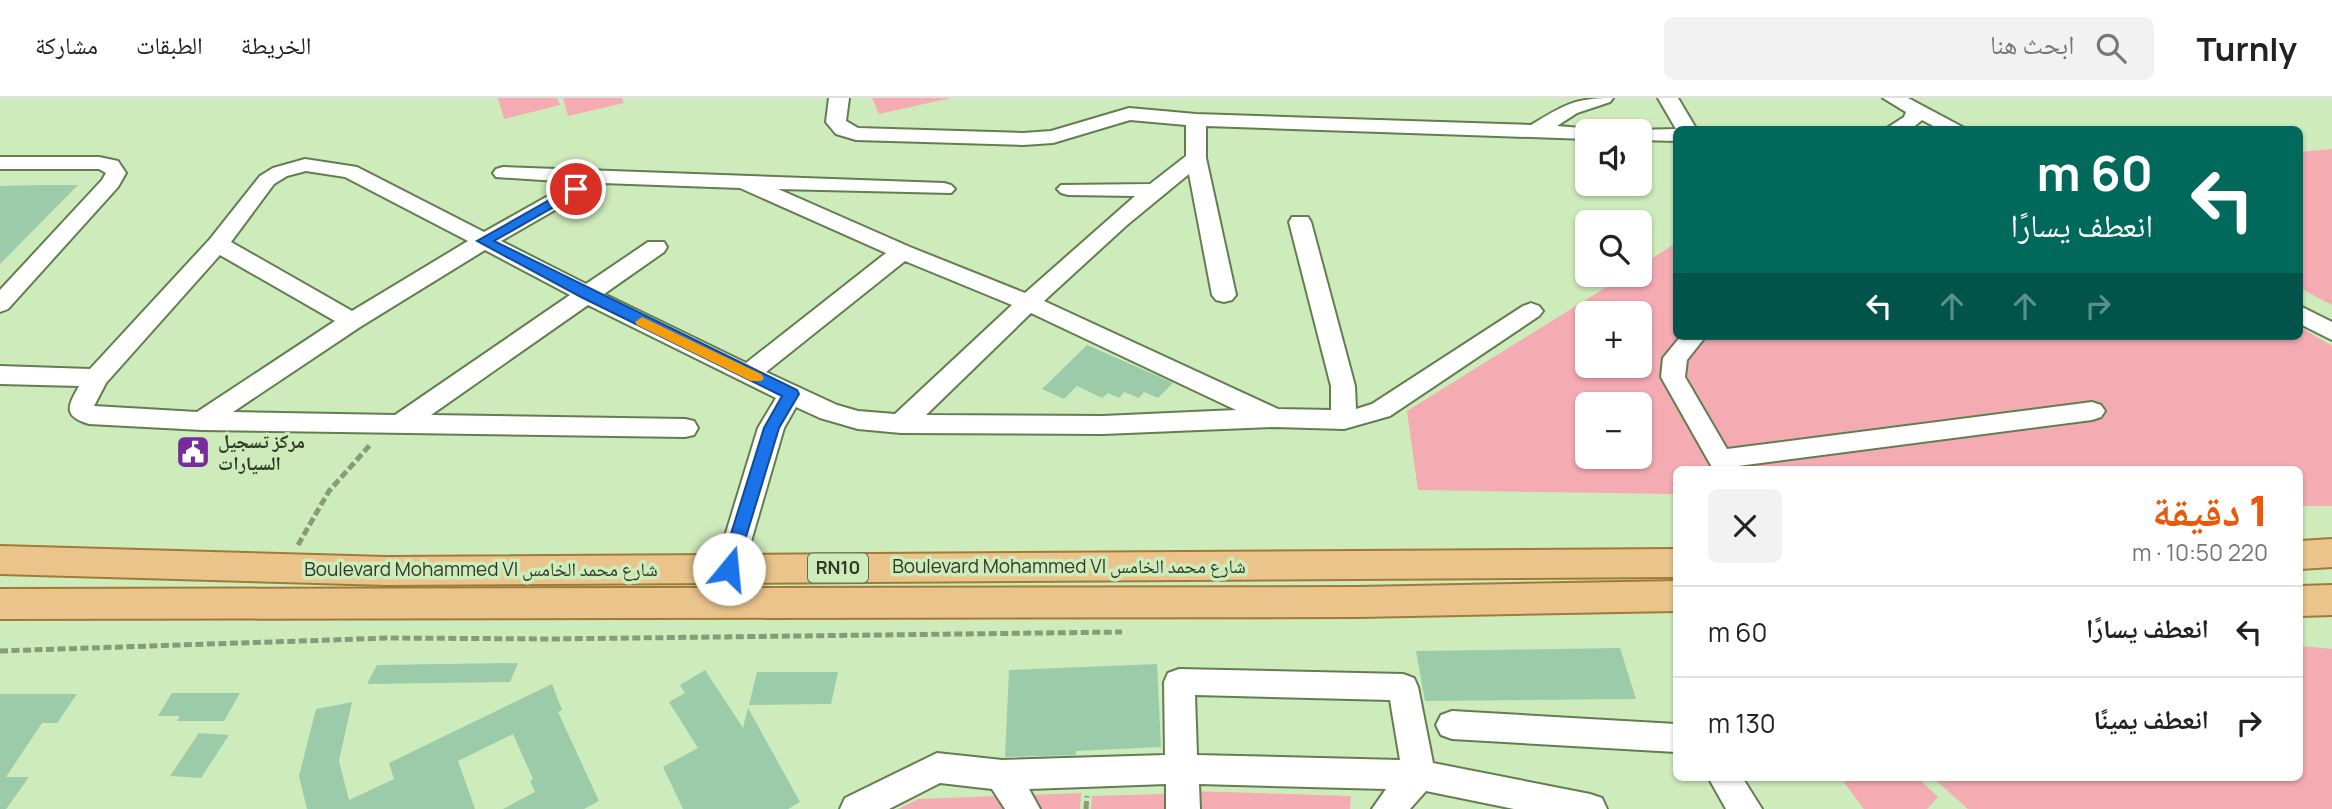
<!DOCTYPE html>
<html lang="ar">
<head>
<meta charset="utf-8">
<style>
	body { margin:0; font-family:Manrope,"Noto Naskh Arabic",sans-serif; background:#f2f2f2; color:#222; direction:rtl; height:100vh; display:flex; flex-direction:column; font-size:26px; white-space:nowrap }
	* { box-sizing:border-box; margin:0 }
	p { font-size:23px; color:#767676 }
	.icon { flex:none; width:38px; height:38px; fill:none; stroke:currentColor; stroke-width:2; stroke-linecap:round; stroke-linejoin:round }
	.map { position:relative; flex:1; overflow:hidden; direction:ltr }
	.side { position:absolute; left:1673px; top:368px; width:630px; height:315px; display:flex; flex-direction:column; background:#fff; border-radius:10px; box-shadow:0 2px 5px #0004; direction:rtl }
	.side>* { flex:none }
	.hud { position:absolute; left:1673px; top:28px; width:630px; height:214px; border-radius:10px; box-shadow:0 2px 5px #0004; direction:rtl; background:#00695c; color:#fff; overflow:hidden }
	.controls { position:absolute; left:1575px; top:21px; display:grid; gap:14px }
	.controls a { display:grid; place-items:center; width:77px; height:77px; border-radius:10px; background:#fff; box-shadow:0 2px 5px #0004; font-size:35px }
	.pin { position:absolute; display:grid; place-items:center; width:60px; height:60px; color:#fff; margin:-30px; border:4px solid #fff; border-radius:50%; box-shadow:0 2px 7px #0007 }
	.me { position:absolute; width:77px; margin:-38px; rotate:17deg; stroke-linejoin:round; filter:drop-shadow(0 0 5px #0008) }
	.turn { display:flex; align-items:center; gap:24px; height:147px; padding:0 35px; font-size:32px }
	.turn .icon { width:91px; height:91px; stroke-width:2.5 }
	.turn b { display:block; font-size:49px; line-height:60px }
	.lanes { display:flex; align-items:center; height:66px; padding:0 35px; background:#0003; justify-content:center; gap:35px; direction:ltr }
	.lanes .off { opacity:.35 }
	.round { display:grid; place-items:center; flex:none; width:74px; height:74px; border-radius:10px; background:#f2f2f2 }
	.head { display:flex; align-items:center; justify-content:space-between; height:119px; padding:0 35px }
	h1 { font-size:42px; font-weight:800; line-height:52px; color:#ea580c }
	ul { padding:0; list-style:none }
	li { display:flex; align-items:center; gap:21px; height:91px; padding:0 35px; border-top:2px solid #e0e0e0 }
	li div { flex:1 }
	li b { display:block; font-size:26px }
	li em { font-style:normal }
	header { display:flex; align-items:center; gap:42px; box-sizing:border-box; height:98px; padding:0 35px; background:#fff; border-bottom:2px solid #e0e0e0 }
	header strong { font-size:33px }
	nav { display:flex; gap:38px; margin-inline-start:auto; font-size:24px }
	.search { width:490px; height:63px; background:#f2f2f2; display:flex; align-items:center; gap:18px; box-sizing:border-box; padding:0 24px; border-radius:10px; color:#767676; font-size:26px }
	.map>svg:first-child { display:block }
	.green { fill:#f4abb2; fill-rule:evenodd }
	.building { fill:#9bcba8 }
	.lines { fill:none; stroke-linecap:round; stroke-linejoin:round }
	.minor-casing { stroke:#637d51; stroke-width:4 }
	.major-casing { stroke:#a17a37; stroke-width:4 }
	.path { stroke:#869b78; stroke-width:5; stroke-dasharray:8 3.5; stroke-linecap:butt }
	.minor { fill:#fff; fill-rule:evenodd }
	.major { fill:#ebc48c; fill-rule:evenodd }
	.route { fill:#1a73e8; stroke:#114b97; stroke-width:2 }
	.slow { fill:#f59e0b }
	.labels { text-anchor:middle; stroke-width:7; stroke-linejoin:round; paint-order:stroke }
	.shield { fill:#ceebbb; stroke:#5f6f53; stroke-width:2 }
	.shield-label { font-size:18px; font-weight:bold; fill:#2f3a27 }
	.poi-label { font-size:19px; font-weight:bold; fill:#2f3a27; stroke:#ceebbb; text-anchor:start }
	.street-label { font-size:19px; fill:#2f3a27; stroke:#ceebbb }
</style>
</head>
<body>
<header>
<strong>Turnly</strong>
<div class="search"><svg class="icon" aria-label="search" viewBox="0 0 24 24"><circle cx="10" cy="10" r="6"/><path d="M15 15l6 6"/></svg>ابحث هنا</div>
<nav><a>الخريطة</a><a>الطبقات</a><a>مشاركة</a></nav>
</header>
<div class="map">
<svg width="2332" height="711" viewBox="0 0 2332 711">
	<rect width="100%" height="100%" fill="#ceebbb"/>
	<g class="green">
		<path d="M498,0H557L560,7L504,21Z"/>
		<path d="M563,0H622L624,5L568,18Z"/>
		<path d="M872,0H951L879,16Z"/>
		<path d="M2332,51V207L2300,190V54Z"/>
		<path d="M1676,145V238H2300V229L2332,248V408H2300V371H1676V396L1418,392L1407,313L1626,177H1640V168ZM1587,215H1640V268H1587ZM1587,306H1640V359H1587Z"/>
		<path d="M2300,548L2332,551V711H1968L1932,679H2300Z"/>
		<path d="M1840,679H1917L1938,699L1927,711H1864Z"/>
		<path d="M1188,693L1351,698L1350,711H1193Z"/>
		<path d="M1081,695L1080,711H1040L1030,697Z"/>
		<path d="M1166,696L1164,711H1091L1092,698Z"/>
		<path d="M998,698L1006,711H898L919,701Z"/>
	</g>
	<g class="building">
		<path d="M41,87H78L0,166V88Z"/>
		<path d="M1087,247L1169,283L1173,285L1158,300L1144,294L1139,300L1124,294L1119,300L1108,295L1102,300L1077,288L1064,301L1042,291Z"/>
		<path d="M1620,550L1636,601L1425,603L1416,553Z"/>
		<path d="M518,565L510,584L367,586L377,567Z"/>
		<path d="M1157,566L1161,649L1076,653V657L1005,659L1009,572Z"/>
		<path d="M705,572L743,630L748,610L800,704L788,711H683L663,669L698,650L669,604L685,595L680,587Z"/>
		<path d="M757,574H838L831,606L749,607Z"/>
		<path d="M552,586L562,612L558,614L599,703L584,711H503L535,694L530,683L533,681L513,636L458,663L475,711H307L299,678L316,611L352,604L339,663L349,702L394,681L389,665Z"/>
		<path d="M172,595H240L224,623H177L180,618H158Z"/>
		<path d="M0,596H77L57,625H42L6,679H29L6,711H0Z"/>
		<path d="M199,635L229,637L201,680L170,678Z"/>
	</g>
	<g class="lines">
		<g class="minor-casing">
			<g id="minor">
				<path d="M829,0H849L846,23L858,30L1023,35L1051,33L1129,10L1196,16L1531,27C1564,7 1574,0 1613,0L1610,4L1577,15L1557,28L1594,31L1596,33H1587V41L1206,28V60L1236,197L1232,202L1224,204L1216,202L1212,197L1189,76L1127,127L1044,203L1278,311L1331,312V288L1289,124L1292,119H1308L1311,124L1355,288L1356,311L1372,306L1523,208L1531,205L1539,208L1543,213L1539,218L1390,318L1344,331L1275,329L1103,336L901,335L858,331L820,320L796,309L784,330L743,471L739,479L729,482L719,479L715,471L758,330L776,300L588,207L431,317L685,321L694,323L698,330L694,337L685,339L202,332L89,326C62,318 68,308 79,288L0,286V268L90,271L210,141L260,78L273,70L305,61L357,69L484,134L573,84L496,79L493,75L496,71L503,69L944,85L951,87L955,91L951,95L778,91L910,149L1025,195L1135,98L1068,97L1061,95L1057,91L1061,87L1150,86L1186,58V27L1130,22L1053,45L1023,47L856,42L836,36L826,24ZM306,73L345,79L468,143L352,213L231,144L274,86L287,78ZM602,85L740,90L886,155L746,265L604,196L664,154L667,149L664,144H648L586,186L501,143ZM485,152L570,197L395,317L233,314L360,229ZM220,157L335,223L197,314L94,308L106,285ZM905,163L1012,207L895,316L858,313L837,307L766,274ZM1031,215L1236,312L1103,318L926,317Z"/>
				<path d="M1658,0H1678L1697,32H1676V43L1640,42V33L1633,32L1676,31Z"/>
				<path d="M1883,0H1908L1968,32H1941L1922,22L1910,32H1884L1904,19L1906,14Z"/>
				<path d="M0,59H99L118,63L126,75L118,89L8,211L0,214V192L102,82L106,75L99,71H0Z"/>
				<path d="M2300,208L2332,224V242L2300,226Z"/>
				<path d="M1681,238H1706L1687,262L1685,279L1727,351L2092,304L2101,307L2105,313L2101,319L2092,322L1738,368L1739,371H1713L1661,279L1663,260Z"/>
				<path d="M1179,571L1403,576L1414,580L1418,589L1433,665L1590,696L1602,700L1607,711H1514L1426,693L1410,711H1372L1386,691L1199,686L1200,711H1166V686L1029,691L1040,711H1005L992,691L940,685L889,711H840L845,700L937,655L1002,662L1165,657L1164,584L1168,575ZM1195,597L1390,602L1400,662L1197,657Z"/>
				<path d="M1452,613L1676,626V654L1452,641L1441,637L1436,627L1441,617Z"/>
				<path d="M1708,679H1742L1762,711H1726Z"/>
			</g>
		</g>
		<g class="major-casing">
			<g id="major">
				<path d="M2332,441V469L2300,471V443Z"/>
				<path d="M0,448L386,459L1676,451V479L386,487L0,476Z"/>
				<path d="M1676,483V513L1358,519L0,521V491L1358,489Z"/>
				<path d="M2332,487V517L2300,518V488Z"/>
			</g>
		</g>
		<g class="path">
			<path d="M298,447L329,393L370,347"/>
			<path d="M0,553L390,540L552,541L1122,534"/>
			<path d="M1086,711L1087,698"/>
		</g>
		<use href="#minor" class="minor"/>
		<use href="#major" class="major"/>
	</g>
	<path class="route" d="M576,87L582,91L580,94L494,143L797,292L799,296L779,330L735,475H723L720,471L764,330L782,298L581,199L477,143Z"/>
	<path class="slow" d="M642,219L761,276L764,280L761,283H751L637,227L635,224Z"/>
	<defs>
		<g id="civic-square" transform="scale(1.75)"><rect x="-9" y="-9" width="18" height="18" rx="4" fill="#782b9c" stroke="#ceebbb"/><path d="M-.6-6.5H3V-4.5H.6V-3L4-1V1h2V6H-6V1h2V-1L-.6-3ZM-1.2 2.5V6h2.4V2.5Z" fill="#fff"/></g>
	</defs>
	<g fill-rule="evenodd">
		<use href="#civic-square" x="193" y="354"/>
	</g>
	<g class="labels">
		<rect class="shield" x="808" y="455.5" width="60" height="29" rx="5"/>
		<g class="shield-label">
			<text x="838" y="476">RN10</text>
		</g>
		<g class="poi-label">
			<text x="218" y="350">مركز تسجيل<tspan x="218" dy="22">السيارات</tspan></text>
		</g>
		<g class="street-label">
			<text x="1069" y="475">Boulevard Mohammed VI شارع محمد الخامس</text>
			<text x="481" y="478">Boulevard Mohammed VI شارع محمد الخامس</text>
		</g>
	</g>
</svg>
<div class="controls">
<a><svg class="icon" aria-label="sound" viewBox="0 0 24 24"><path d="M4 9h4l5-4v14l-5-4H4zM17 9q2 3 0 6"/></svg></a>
<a><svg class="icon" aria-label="search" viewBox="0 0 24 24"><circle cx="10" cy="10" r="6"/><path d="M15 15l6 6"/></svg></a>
<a>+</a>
<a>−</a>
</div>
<div class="pin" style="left:576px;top:91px;background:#d93025"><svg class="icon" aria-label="arrive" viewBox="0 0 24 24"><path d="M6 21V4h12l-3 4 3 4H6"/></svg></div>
<svg class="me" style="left:729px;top:471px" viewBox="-20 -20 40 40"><circle r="19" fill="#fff"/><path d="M0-13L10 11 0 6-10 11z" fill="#1a73e8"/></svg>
<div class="hud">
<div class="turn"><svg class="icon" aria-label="left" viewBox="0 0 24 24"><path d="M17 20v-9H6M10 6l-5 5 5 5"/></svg><div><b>60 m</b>انعطف يسارًا</div></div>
<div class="lanes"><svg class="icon" aria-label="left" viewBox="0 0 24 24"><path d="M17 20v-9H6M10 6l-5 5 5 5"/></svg><svg class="icon off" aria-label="ahead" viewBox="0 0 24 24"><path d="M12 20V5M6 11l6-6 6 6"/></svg><svg class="icon off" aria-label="ahead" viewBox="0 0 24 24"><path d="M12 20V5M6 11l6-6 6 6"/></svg><svg class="icon off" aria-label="right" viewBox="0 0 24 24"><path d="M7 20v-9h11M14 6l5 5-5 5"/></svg></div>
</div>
<section class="side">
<div class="head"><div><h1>1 دقيقة</h1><p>220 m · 10:50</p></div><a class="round"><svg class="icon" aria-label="close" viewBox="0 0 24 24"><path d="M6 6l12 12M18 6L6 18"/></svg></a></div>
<ul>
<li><svg class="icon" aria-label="left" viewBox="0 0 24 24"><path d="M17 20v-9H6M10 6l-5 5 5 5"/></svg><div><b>انعطف يسارًا</b></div><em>60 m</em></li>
<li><svg class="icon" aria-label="right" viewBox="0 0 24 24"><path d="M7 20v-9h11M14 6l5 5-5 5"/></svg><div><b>انعطف يمينًا</b></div><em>130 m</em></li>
</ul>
</section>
</div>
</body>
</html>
